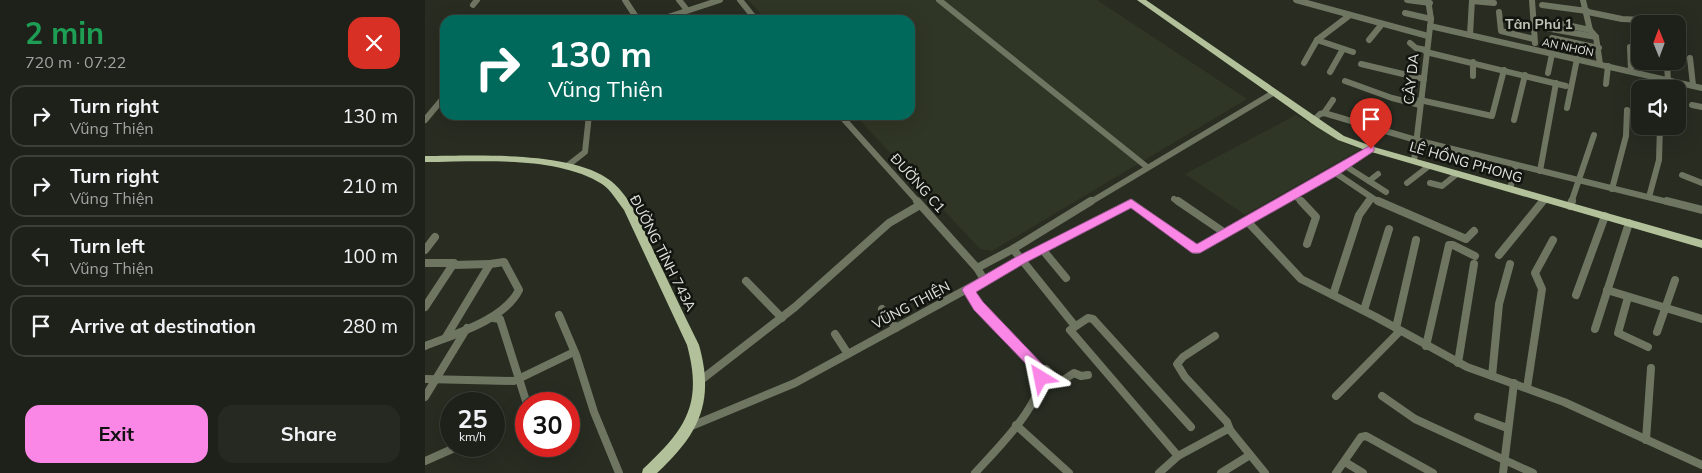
<!DOCTYPE html>
<html lang="en">
<head>
<meta charset="utf-8">
<style>
	body { margin:0; font-family:Mulish,sans-serif; background:#262922; color:#f1f3f6; height:100vh; display:flex; flex-direction:column; font-size:19px; white-space:nowrap }
	* { box-sizing:border-box; margin:0 }
	p { font-size:16px; color:#a1a3a2 }
	.icon { flex:none; width:28px; height:28px; fill:none; stroke:currentColor; stroke-width:2; stroke-linecap:round; stroke-linejoin:round }
	.map { position:relative; flex:1; overflow:hidden }
	.details { display:flex; flex-direction:column; background:#1e2119; width:425px }
	.details>* { flex:none }
	.top-card { position:absolute; left:15px; top:15px; width:475px; height:105px; border-radius:15px; box-shadow:0 5px 20px #0002,0 0 0 1px #3c3e38; background:#00695c; color:#fff; overflow:hidden }
	.needle { width:32px; rotate:359deg }
	.tools { position:absolute; left:1206px; top:15px; display:grid; gap:10px }
	.tools a { display:grid; place-items:center; width:55px; height:55px; border-radius:10px; background:#1e2119; box-shadow:0 5px 20px #0002,0 0 0 1px #3c3e38; font-size:25px }
	.speed { position:absolute; left:15px; top:392px; display:flex; gap:10px; font-size:25px; font-weight:700; text-align:center }
	.speed>* { display:grid; place-content:center; width:65px; height:65px; border-radius:50%; background:#1e2119; box-shadow:0 5px 20px #0002,0 0 0 1px #3c3e38; line-height:1 }
	.speed small { font-size:12px; font-weight:400 }
	.speed .limit { border:8px solid #d22; background:#fff; color:#111 }
	.pin { position:absolute; display:grid; place-items:center; width:42px; height:42px; color:#fff; margin:-51px -21px; border-radius:50% 50% 50% 0; rotate:-45deg; box-shadow:0 0 5px #0007 }
	.pin .icon { rotate:45deg }
	.me { position:absolute; width:55px; margin:-28px; rotate:325deg; stroke-linejoin:round; filter:drop-shadow(0 0 4px #0008) }
	.turn { display:flex; align-items:center; gap:18px; height:105px; padding:0 25px; font-size:22px }
	.turn .icon { width:65px; height:65px; stroke-width:2.5 }
	.turn b { display:block; font-size:35px; line-height:42px }
	.round { display:grid; place-items:center; flex:none; width:52px; height:52px; border-radius:15px; background:#262922 }
	.overview { display:flex; align-items:center; justify-content:space-between; height:85px; padding:0 25px }
	h1 { font-size:30px; font-weight:700; line-height:38px; color:#1e9e55 }
	.action { display:flex; gap:10px; margin-top:auto; padding:10px 25px }
	.action a { flex:1; height:58px; border-radius:15px; background:#fa87e6; color:#111; font-size:20px; font-weight:700; line-height:58px; text-align:center }
	.action a+a { background:#262922; color:#f1f3f6 }
	ul { padding:0; list-style:none }
	li { display:flex; align-items:center; gap:15px; height:62px; margin:0 10px 8px; padding:0 15px; border:2px solid #3c3e38; border-radius:15px }
	li div { flex:1 }
	li b { display:block; font-size:19px }
	li em { font-style:normal }
	main { display:flex; flex:1; min-height:0 }
	.map>svg:first-child { display:block }
	.built { fill:#303625 }
	.lines { fill:none; stroke-linecap:round; stroke-linejoin:round }
	.minor-far1 { stroke:#6e7662; stroke-width:6 }
	.minor { stroke:#6e7662; stroke-width:8 }
	.major { fill:#b2c199; fill-rule:evenodd }
	.route { fill:#fa87e6; stroke:#a25896 }
	.labels { text-anchor:middle; stroke-width:5; stroke-linejoin:round; paint-order:stroke }
	.far-street-label { font-size:11px; fill:#e1e4dd; stroke:#12140f }
	.far-quarter-label { font-size:14px; font-weight:bold; fill:#bec3b5; stroke:#12140f }
	.street-label { font-size:14px; fill:#e1e4dd; stroke:#12140f }
</style>
</head>
<body>
<main>
<section class="details">
<div class="overview"><div><h1>2 min</h1><p>720 m · 07:22</p></div><a class="round" style="background:#d93025;color:#fff"><svg class="icon" aria-label="close" viewBox="0 0 24 24"><path d="M6 6l12 12M18 6L6 18"/></svg></a></div>
<ul>
<li><svg class="icon" aria-label="right" viewBox="0 0 24 24"><path d="M7 20v-9h11M14 6l5 5-5 5"/></svg><div><b>Turn right</b><p>Vũng Thiện</p></div><em>130 m</em></li>
<li><svg class="icon" aria-label="right" viewBox="0 0 24 24"><path d="M7 20v-9h11M14 6l5 5-5 5"/></svg><div><b>Turn right</b><p>Vũng Thiện</p></div><em>210 m</em></li>
<li><svg class="icon" aria-label="left" viewBox="0 0 24 24"><path d="M17 20v-9H6M10 6l-5 5 5 5"/></svg><div><b>Turn left</b><p>Vũng Thiện</p></div><em>100 m</em></li>
<li><svg class="icon" aria-label="arrive" viewBox="0 0 24 24"><path d="M6 21V4h12l-3 4 3 4H6"/></svg><div><b>Arrive at destination</b></div><em>280 m</em></li>
</ul>
<div class="action"><a>Exit</a><a>Share</a></div>
</section>
<div class="map">
<svg width="1277" height="473" viewBox="0 0 1277 473">
	<rect width="100%" height="100%" fill="#282c21"/>
	<g class="built">
		<path d="M323,0H672L822,99L567,251L555,249L430,115H485V20H342Z"/>
		<path d="M871,115L921,144L936,149L820,215L760,174Z"/>
	</g>
	<g class="lines">
		<g class="minor-far1">
			<path d="M200,0L213,20"/>
			<path d="M254,0L262,10"/>
			<path d="M315,0L331,20"/>
			<path d="M514,0L722,167"/>
			<path d="M871,0L1003,36"/>
			<path d="M982,0L1005,3"/>
			<path d="M1107,0L1110,43"/>
			<path d="M1158,0L1165,30L1171,37L1175,64"/>
			<path d="M1047,1L1069,3"/>
			<path d="M48,5L52,0"/>
			<path d="M1117,5L1162,11"/>
			<path d="M1074,12L1076,31L1109,39"/>
			<path d="M1163,12L1197,19L1218,20"/>
			<path d="M980,13L1006,19"/>
			<path d="M925,15L892,40L928,52"/>
			<path d="M234,20L295,0"/>
			<path d="M1137,24L1165,30"/>
			<path d="M1005,26L1277,88"/>
			<path d="M1121,28L1171,37"/>
			<path d="M1045,35L1047,0"/>
			<path d="M1127,38L1174,48"/>
			<path d="M944,40L957,24"/>
			<path d="M985,43L991,48L1001,50"/>
			<path d="M1205,47L1206,71"/>
			<path d="M1001,52L1141,86"/>
			<path d="M1265,58L1268,85"/>
			<path d="M1048,62V76"/>
			<path d="M879,63L892,40"/>
			<path d="M936,64L999,79"/>
			<path d="M1242,65L1243,80"/>
			<path d="M905,72L918,49"/>
			<path d="M1123,73L1127,54"/>
			<path d="M920,81L967,98L995,105"/>
			<path d="M1181,84L1183,66"/>
			<path d="M995,100L1067,116L1079,70"/>
			<path d="M1267,105L1277,107"/>
			<path d="M1142,108L1152,59"/>
			<path d="M899,113L991,140L1247,203"/>
			<path d="M415,115L494,203"/>
			<path d="M0,120L20,96"/>
			<path d="M1089,120L1100,75"/>
			<path d="M888,121L895,114L899,113L908,100"/>
			<path d="M989,161L1006,19L1003,0"/>
			<path d="M919,165L961,192"/>
			<path d="M142,166L160,152L164,115"/>
			<path d="M1115,171L1131,83"/>
			<path d="M909,172L955,203"/>
			<path d="M1257,175L1277,183"/>
			<path d="M944,181L953,174"/>
			<path d="M982,183L1004,166"/>
			<path d="M1005,183L1017,186L1032,174"/>
			<path d="M1085,189L1091,165"/>
			<path d="M1187,189L1201,136L1202,110"/>
			<path d="M869,195L878,203"/>
			<path d="M1224,197L1234,160L1235,126"/>
			<path d="M749,199L755,203"/>
			<path d="M664,203L848,93"/>
			<path d="M855,203L946,149"/>
			<path d="M943,203L946,199"/>
			<path d="M1117,203L1120,199"/>
			<path d="M1146,203L1169,135"/>
		</g>
		<g class="minor">
			<path d="M492,201L552,268L560,281"/>
			<path d="M753,201L800,233"/>
			<path d="M876,201L891,217L882,244"/>
			<path d="M953,201L1041,239L1049,231"/>
			<path d="M1242,201L1277,210"/>
			<path d="M1145,206L1147,201"/>
			<path d="M822,221L876,279L951,317L1042,367L1139,402L1277,465"/>
			<path d="M588,249L650,326"/>
			<path d="M617,249L641,278"/>
			<path d="M0,250L10,237"/>
			<path d="M1074,255L1118,201"/>
			<path d="M0,263H29L0,307"/>
			<path d="M28,265L65,264"/>
			<path d="M552,268L588,249L666,201"/>
			<path d="M321,281L357,318"/>
			<path d="M543,290L554,306L611,365C613,368 616,372 616,376C616,406 570,451 550,473"/>
			<path d="M1182,290L1277,319"/>
			<path d="M908,295L934,215L944,201"/>
			<path d="M1151,295L1180,216"/>
			<path d="M1203,297L1193,333L1223,347"/>
			<path d="M457,309L471,328"/>
			<path d="M939,310L964,229"/>
			<path d="M134,315L151,355L169,412L194,473"/>
			<path d="M68,318L75,319L102,404"/>
			<path d="M971,328L991,240"/>
			<path d="M1170,329L1204,223"/>
			<path d="M1232,332L1250,280"/>
			<path d="M410,334L423,354"/>
			<path d="M790,336L758,357L752,364L760,377L802,422L805,430"/>
			<path d="M0,346C30,334 79,320 94,290L79,262L65,264L21,337"/>
			<path d="M1001,346L1024,245H1028L1050,256"/>
			<path d="M1033,363L1049,264"/>
			<path d="M614,369H621L634,383L649,373L656,376L663,375"/>
			<path d="M1067,376L1074,304L1085,264"/>
			<path d="M0,379L89,381L149,352"/>
			<path d="M276,380L370,307L464,223L495,205"/>
			<path d="M1102,388L1117,289L1110,273L1128,240"/>
			<path d="M911,396L975,331"/>
			<path d="M957,396L990,419L1108,473"/>
			<path d="M0,397L42,328"/>
			<path d="M1053,417L1082,428"/>
			<path d="M591,425L644,473"/>
			<path d="M264,427L370,383L595,260L706,203L771,250L857,201"/>
			<path d="M69,431L75,428"/>
			<path d="M1221,440L1226,368"/>
			<path d="M753,456L645,330L663,318L668,319L766,427"/>
			<path d="M0,461L34,446"/>
			<path d="M920,462L938,473"/>
			<path d="M734,473L753,456L801,430H805L840,473"/>
			<path d="M796,473L825,455"/>
			<path d="M911,473L936,437L941,436L1008,473"/>
			<path d="M1078,473L1089,383"/>
		</g>
		<g class="major">
			<path d="M712,0H721L919,136L949,147L1277,240V248L943,151L913,140L892,127Z"/>
			<path d="M0,156C49,156 147,150 186,181C208,199 219,231 231,256C245,285 259,315 274,345C290,402 274,434 232,473H217L218,469C261,429 278,404 262,345L199,210C192,201 186,190 177,184C131,155 53,162 0,162Z"/>
		</g>
	</g>
	<path class="route" d="M946,145L949,146V151L913,175L775,253H767L706,208L600,263L551,292L558,302L620,367L623,378L621,382L616,383L612,382L606,369L549,310L537,290L539,287L591,257L706,199L772,244Z"/>
	<g class="labels">
		<g class="far-street-label">
			<text transform="translate(1143 47) rotate(12)" y="4">AN NHƠN</text>
		</g>
		<g class="far-quarter-label">
			<text x="1114" y="29">Tân Phú 1</text>
		</g>
		<g class="street-label">
			<text transform="translate(986 79) rotate(-84)" y="5">CÂY DA</text>
			<text transform="translate(1041 162) rotate(16)" y="5">LÊ HỒNG PHONG</text>
			<text transform="translate(493 183) rotate(48)" y="5">ĐƯỜNG C1</text>
			<text transform="translate(238 253) rotate(63)" y="5">ĐƯỜNG TỈNH 743A</text>
			<text transform="translate(486 305) rotate(-28)" y="5">VŨNG THIỆN</text>
		</g>
	</g>
</svg>
<div class="tools">
<a><svg class="needle" viewBox="-14 -14 28 28"><path d="M0-13l5 13h-10z" fill="#e53935"/><path d="M0 13l5-13h-10z" fill="#a1a3a2"/></svg></a>
<a><svg class="icon" aria-label="sound" viewBox="0 0 24 24"><path d="M4 9h4l5-4v14l-5-4H4zM17 9q2 3 0 6"/></svg></a>
</div>
<div class="speed"><div>25<small>km/h</small></div><div class="limit">30</div></div>
<div class="pin" style="left:946px;top:149px;background:#d93025"><svg class="icon" aria-label="arrive" viewBox="0 0 24 24"><path d="M6 21V4h12l-3 4 3 4H6"/></svg></div>
<svg class="me" style="left:616px;top:378px" viewBox="-20 -20 40 40"><path d="M0-17L14 15 0 8-14 15z" fill="#fa87e6" stroke="#fff" stroke-width="4"/></svg>
<div class="top-card">
<div class="turn"><svg class="icon" aria-label="right" viewBox="0 0 24 24"><path d="M7 20v-9h11M14 6l5 5-5 5"/></svg><div><b>130 m</b>Vũng Thiện</div></div>
</div>
</div>
</main>
</body>
</html>
